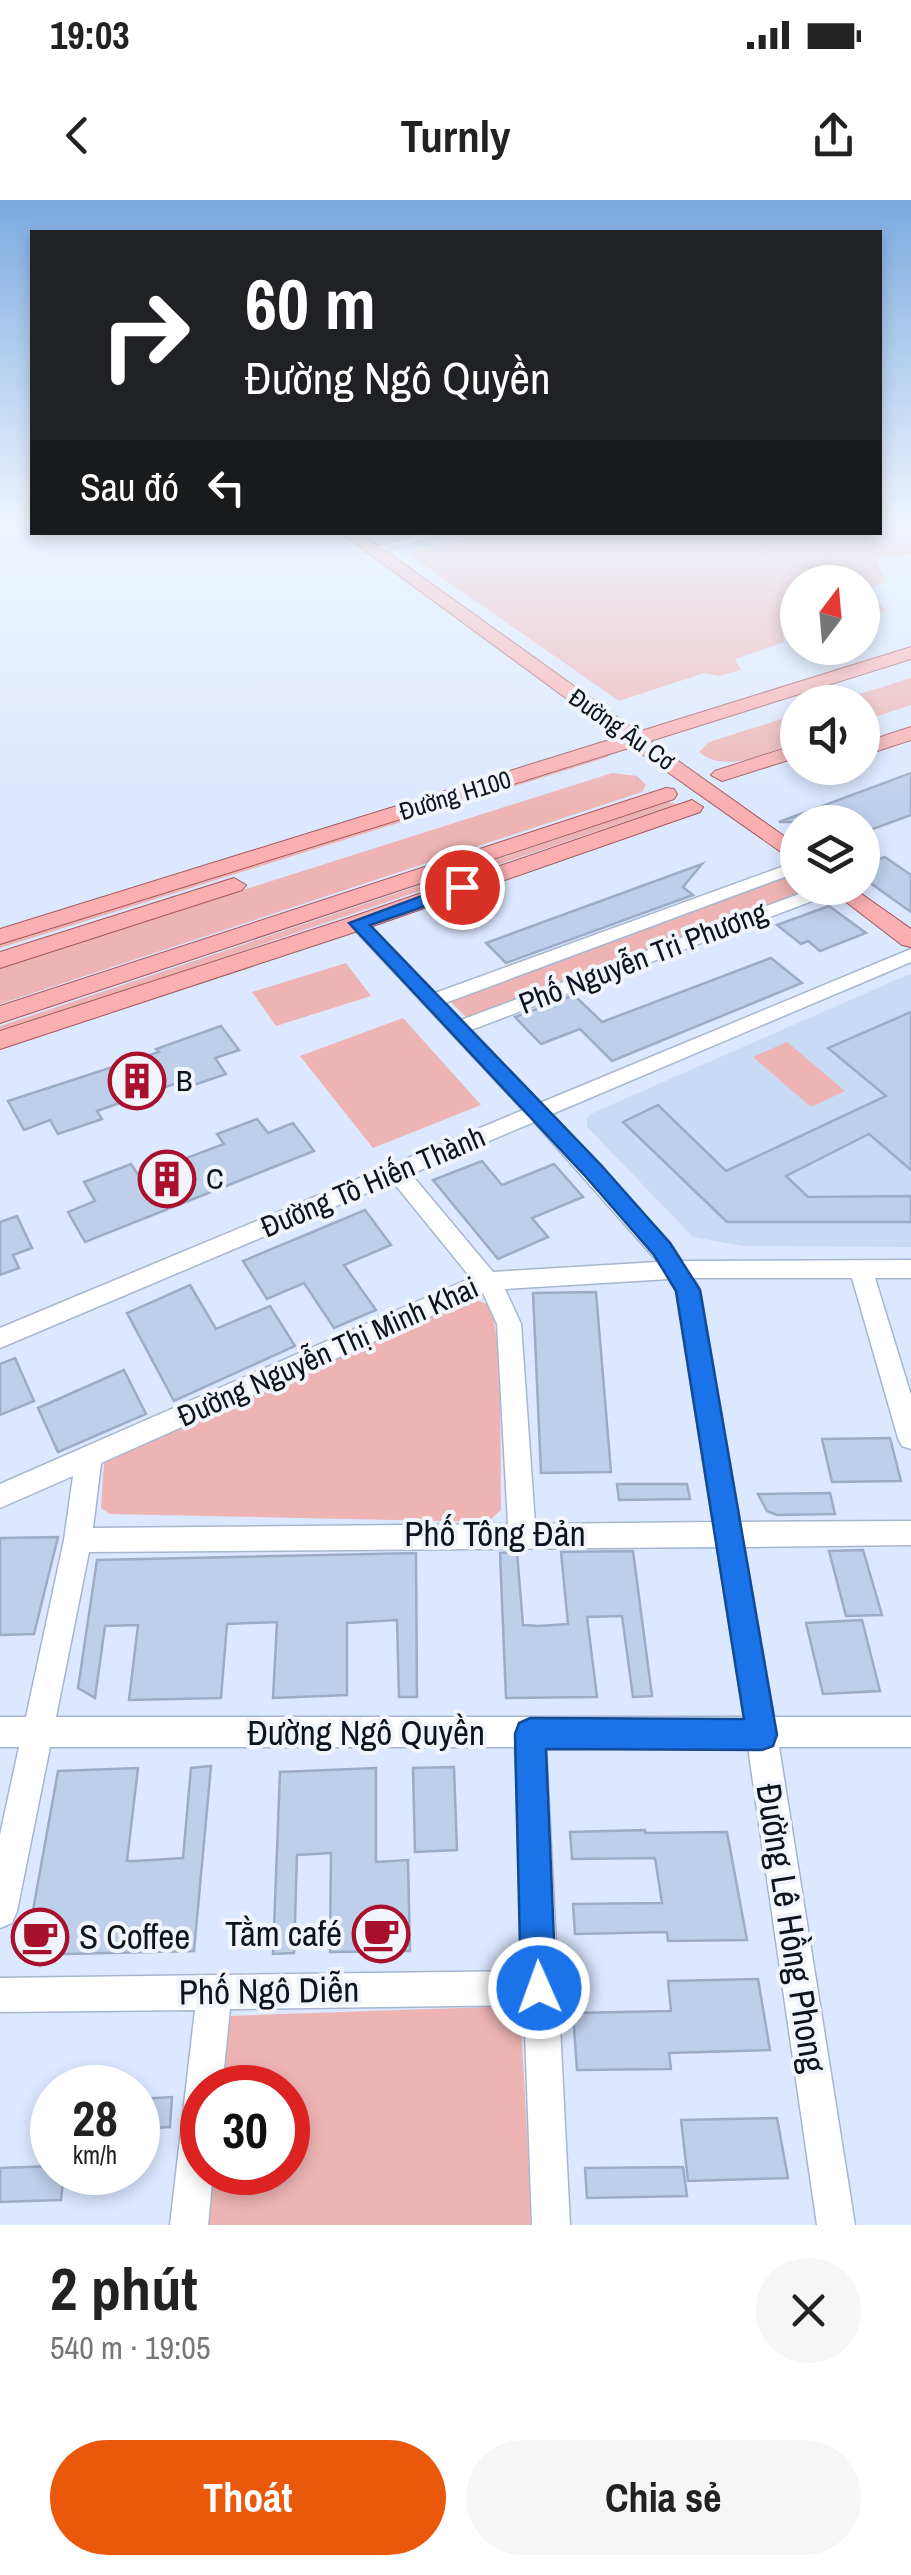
<!DOCTYPE html>
<html lang="vi">
<head>
<meta charset="utf-8">
<style>
	body { margin:0; font-family:"Archivo Narrow",sans-serif; background:#f6f6f6; color:#222; height:100vh; display:flex; flex-direction:column; font-size:38px; white-space:nowrap }
	* { box-sizing:border-box; margin:0 }
	p { font-size:32px; color:#767676 }
	.icon { flex:none; width:55px; height:55px; fill:none; stroke:currentColor; stroke-width:2; stroke-linecap:round; stroke-linejoin:round }
	.map { position:relative; height:2025px; overflow:hidden }
	.sheet { display:flex; flex-direction:column; background:#fff; flex:1 }
	.sheet>* { flex:none }
	.top-card { position:absolute; left:30px; top:30px; width:852px; height:305px; border-radius:0px; box-shadow:0 5px 15px #0003; background:#202124; color:#fff; overflow:hidden }
	.needle { width:65px; rotate:16deg }
	.controls { position:absolute; left:780px; top:365px; display:grid; gap:20px }
	.controls a { display:grid; place-items:center; width:100px; height:100px; border-radius:50%; background:#fff; box-shadow:0 5px 15px #0003; font-size:50px }
	.speed { position:absolute; left:30px; top:1865px; display:flex; gap:20px; font-size:50px; font-weight:700; text-align:center }
	.speed>* { display:grid; place-content:center; width:130px; height:130px; border-radius:50%; background:#fff; box-shadow:0 5px 15px #0003; line-height:1 }
	.speed small { font-size:25px; font-weight:400 }
	.speed .limit { border:15px solid #d22; background:#fff; color:#111 }
	.pin { position:absolute; display:grid; place-items:center; width:85px; height:85px; color:#fff; margin:-42px; border:5px solid #fff; border-radius:50%; box-shadow:0 2px 10px #0007 }
	.me { position:absolute; width:110px; margin:-55px; rotate:358deg; stroke-linejoin:round; filter:drop-shadow(0 0 8px #0008) }
	.turn { display:flex; align-items:center; gap:35px; height:210px; padding:0 50px; font-size:45px }
	.turn .icon { width:130px; height:130px; stroke-width:2.5 }
	.turn b { display:block; font-size:70px; line-height:85px }
	.then { display:flex; align-items:center; height:95px; padding:0 50px; background:#0003; gap:20px; font-size:38px }
	.round { display:grid; place-items:center; flex:none; width:105px; height:105px; border-radius:52px; background:#f6f6f6 }
	.summary { display:flex; align-items:center; justify-content:space-between; height:170px; padding:0 50px }
	h1 { font-size:60px; font-weight:800; line-height:75px }
	.primary-button { display:flex; gap:20px; margin-top:auto; padding:20px 50px }
	.primary-button a { flex:1; height:115px; border-radius:60px; background:#ea580c; color:#fff; font-size:40px; font-weight:800; line-height:115px; text-align:center }
	.primary-button a+a { background:#f6f6f6; color:#222 }
	.status { display:flex; justify-content:space-between; align-items:center; height:70px; padding:0 50px; background:#fff; direction:ltr }
	.status svg { height:28px; fill:currentColor }
	header { display:flex; justify-content:space-between; align-items:center; height:130px; padding:0 50px; background:#fff; font-size:45px; font-weight:800 }
	.map>svg:first-child { display:block }
	.built { fill:#c9daf4 }
	.green { fill:#edb4b3 }
	.building { fill:#becfea; stroke:#9cacc7; stroke-width:2.5 }
	.lines { fill:none; stroke-linecap:round; stroke-linejoin:round }
	.minor-casing { stroke:#a6b6d1; stroke-width:3 }
	.major-casing { stroke:#a5565a; stroke-width:2 }
	.minor { fill:#fff; fill-rule:evenodd }
	.major { fill:#faafb0; fill-rule:evenodd }
	.route { fill:#1a73e8; stroke:#114b97; stroke-width:2.5 }
	.labels { text-anchor:middle; stroke-width:8; stroke-linejoin:round; paint-order:stroke }
	.far-street-label { font-size:25px; fill:#0e141d; stroke:#f1f5fb }
	.street-label { font-size:30px; fill:#0e141d; stroke:#f1f5fb }
	.poi-label { font-size:30px; fill:#0e141d; stroke:#f1f5fb; text-anchor:start }
	.near-street-label { font-size:35px; fill:#0e141d; stroke:#f1f5fb }
	.near-poi-label { font-size:35px; fill:#0e141d; stroke:#f1f5fb; text-anchor:end }
</style>
</head>
<body>
<div class="status"><b>19:03</b><svg viewBox="0 0 49 12"><path d="M0 12V9h3v3zM5 12V6h3v6zM10 12V3h3v9zM15 12V0h3v12zM26 1h20v11H26zM47 4h2v5h-2z"/></svg></div>
<header><svg class="icon" aria-label="back" viewBox="0 0 24 24"><path d="M15 5l-7 7 7 7"/></svg>Turnly<svg class="icon" aria-label="share" viewBox="0 0 24 24"><path d="M12 15V3M7 8l5-5 5 5M5 13v7h14v-7"/></svg></header>
<div class="map">
<svg width="911" height="2025" viewBox="0 0 911 2025">
	<rect width="100%" height="100%" fill="#dbe8ff"/>
	<path class="built" d="M907,775H911V1047L743,1046L693,1037L587,927V917L595,912Z"/>
	<g class="green">
		<path d="M880,324H911V354L876,359L886,382L867,390L885,410L863,418L862,382H798L797,431L783,434L784,442L735,459L741,470L720,476L704,473L619,501L408,354L487,332H880Z"/>
		<path d="M911,478V505L863,521L862,502H834Z"/>
		<path d="M797,514V542C768,552 727,575 699,552L709,542Z"/>
		<path d="M609,553L608,557L0,748V741Z"/>
		<path d="M612,573L637,576L646,585L642,592L0,804V767Z"/>
		<path d="M668,602L677,604L0,833V826Z"/>
		<path d="M787,675L798,688L807,690L467,818L449,800Z"/>
		<path d="M346,763L371,796L276,826L252,792Z"/>
		<path d="M403,818L481,905L373,948L300,856Z"/>
		<path d="M787,842L845,891L811,907L753,857Z"/>
		<path d="M474,1099L492,1106L500,1164L501,1310L488,1322L110,1314L101,1308L104,1263L111,1255Z"/>
		<path d="M520,1806L532,2025H207L212,1973L288,1972V1888L221,1887L228,1816Z"/>
	</g>
	<g class="building">
		<path d="M911,573V615L862,633V622H779Z"/>
		<path d="M885,657L911,675V712L862,677V665Z"/>
		<path d="M702,664L683,687L693,695L506,763L486,743Z"/>
		<path d="M829,706L866,733L820,751L808,741L801,744L777,725Z"/>
		<path d="M771,758L802,783L612,861L580,829L541,844L515,817L574,795L602,822Z"/>
		<path d="M911,812V970L869,934L786,976L808,997L911,996V1022H727L623,922L658,905L726,971L886,896L828,848Z"/>
		<path d="M221,826L239,850L215,858L226,874L185,888L180,882L97,911L102,919L58,934L50,920L24,930L8,901L159,852L156,849Z"/>
		<path d="M257,919L268,933L293,923L314,951L85,1042L68,1012L95,1001L84,982L131,964L139,976L224,944L217,934Z"/>
		<path d="M482,961L502,985L554,964L583,997L532,1018L548,1037L498,1059L433,980Z"/>
		<path d="M365,1010L391,1045L344,1065L376,1110L334,1128L304,1083L267,1099L243,1061Z"/>
		<path d="M17,1016L32,1048L13,1055L19,1068L0,1075V1022Z"/>
		<path d="M190,1085L216,1129L270,1106L295,1146L174,1201L127,1113Z"/>
		<path d="M596,1092L611,1272L541,1273L533,1093Z"/>
		<path d="M15,1158L34,1201L0,1215V1164Z"/>
		<path d="M124,1170L146,1214L58,1252L38,1208Z"/>
		<path d="M890,1238L901,1281L832,1282L822,1239Z"/>
		<path d="M617,1284H687L690,1299L619,1300Z"/>
		<path d="M830,1293L835,1314L777,1315L767,1311L758,1294Z"/>
		<path d="M58,1337L34,1434L0,1435V1338Z"/>
		<path d="M863,1350L882,1415L846,1416L829,1351Z"/>
		<path d="M633,1351L652,1496L633,1497L622,1416L587,1417L597,1497L506,1498L500,1353L517,1352L523,1425L538,1426L568,1424L561,1352Z"/>
		<path d="M416,1353L417,1497H399L397,1420L347,1423V1495L273,1498L277,1422L227,1424L221,1498L129,1500L138,1425L105,1426L95,1498L78,1488L97,1360Z"/>
		<path d="M862,1420L880,1491L823,1494L806,1423Z"/>
		<path d="M211,1566L194,1751L25,1755L58,1571L138,1568L127,1661H135L183,1658L191,1568Z"/>
		<path d="M454,1567L457,1650L415,1652L413,1568Z"/>
		<path d="M376,1568V1662L408,1660L410,1751L330,1752L331,1653L297,1655L294,1753L273,1754L280,1572Z"/>
		<path d="M645,1630V1633L727,1632L747,1740L668,1741L667,1732L575,1734L573,1704L662,1703L655,1658L572,1659L570,1632Z"/>
		<path d="M758,1779L770,1850L669,1853L671,1869L577,1870L573,1813L671,1811L668,1781Z"/>
		<path d="M172,1897L170,1927L138,1929V1899Z"/>
		<path d="M777,1918L788,1978L688,1981L681,1920Z"/>
		<path d="M52,1966V1972H64L61,2000L0,2002V1968Z"/>
		<path d="M683,1967L687,1996L587,1998L585,1968Z"/>
	</g>
	<g class="lines">
		<g class="minor-casing">
			<g id="minor">
				<path d="M428,332H451L372,354L366,350Z"/>
				<path d="M798,661V672L445,803L461,820L815,688H838L836,692L471,830L540,903L911,749V762L552,914L670,1043L682,1061L911,1060V1078H875L911,1195V1249L902,1246L898,1238L852,1078H693L700,1090L740,1322L911,1321V1345L744,1347L774,1517H911V1547H779L855,2025H817L748,1547H546L570,2025H532L524,1805L230,1809L222,1888H202V1972H213L208,2025H170L195,1810L0,1812V1778L523,1771L515,1547H50L17,1711L12,1723L0,1728V1635L19,1547H0V1517H26L64,1340L73,1276L0,1308V1284L471,1078L393,982L0,1148V1128L523,910L352,727V719H364L435,793ZM534,922L658,1062L493,1072L411,974ZM669,1079L676,1091L713,1322L535,1324L521,1124L505,1089ZM483,1093L497,1124L508,1324L93,1328L101,1263ZM717,1347L744,1517H56L89,1352Z"/>
			</g>
		</g>
		<g class="major-casing">
			<g id="major">
				<path d="M340,332H359L638,532L911,447V459L650,541L798,646V664L632,547L0,744V729L619,537Z"/>
				<path d="M911,527V540L862,556V543Z"/>
				<path d="M798,544V557L722,581L711,575L715,571Z"/>
				<path d="M666,588L674,589L677,594L674,599L0,823V806Z"/>
				<path d="M692,600L703,607L700,612L367,728L0,849V831L349,718Z"/>
				<path d="M234,678L246,685L242,690L0,768V752Z"/>
				<path d="M828,688H853L911,729V747L902,745Z"/>
			</g>
		</g>
		<use href="#minor" class="minor"/>
		<use href="#major" class="major"/>
	</g>
	<linearGradient id="sky" x2="0" y2="1"><stop stop-color="#7baae0"/><stop offset="0.53" stop-color="#eff5ff"/><stop offset="1" stop-color="#eff5ff" stop-opacity="0"/></linearGradient>
	<rect width="911" height="608" fill="url(#sky)"/>
	<path class="route" d="M462,681L469,683V691L370,725L601,965L670,1043L700,1090L777,1535L773,1546L762,1550L546,1549L556,1788L551,1800L539,1805L526,1800L521,1788L515,1534L519,1523L530,1518L744,1519L676,1091L654,1055L586,977L349,723Z"/>
	<defs>
		<g id="building-ring" transform="scale(2.875)"><circle r="9.5" fill="#f1f5fb" stroke="#a8102b" stroke-width="1.5"/><path d="M-4-6H4V6H1V3H-1V6H-4ZM-2.5-4.3h1.7v1.8h-1.7ZM.8-4.3h1.7v1.8H.8ZM-2.5-1h1.7V.8h-1.7ZM.8-1h1.7V.8H.8Z" fill="#a8102b"/></g>
		<g id="cafe-ring" transform="scale(2.875)"><circle r="9.5" fill="#f1f5fb" stroke="#a8102b" stroke-width="1.5"/><path d="M-5.5-4.5H6V0H3Q3 3.5 0 3.5H-2.5Q-5.5 3.5-5.5 0ZM3-3.2v2h1.7v-2ZM-6 4.5H4V6H-6Z" fill="#a8102b"/></g>
	</defs>
	<g fill-rule="evenodd">
		<use href="#building-ring" x="137" y="881"/>
		<use href="#building-ring" x="167" y="979"/>
		<use href="#cafe-ring" x="381" y="1734"/>
		<use href="#cafe-ring" x="40" y="1737"/>
	</g>
	<g class="labels">
		<g class="far-street-label">
			<text transform="translate(622 529) rotate(35)" y="9">Đường Âu Cơ</text>
			<text transform="translate(455 595) rotate(-17)" y="9">Đường H100</text>
		</g>
		<g class="street-label">
			<text transform="translate(643 758) rotate(-21)" y="10">Phố Nguyễn Tri Phương</text>
			<text transform="translate(373 982) rotate(-23)" y="10">Đường Tô Hiến Thành</text>
			<text transform="translate(328 1152) rotate(-24)" y="10">Đường Nguyễn Thị Minh Khai</text>
		</g>
		<g class="poi-label">
			<text x="176" y="891">B</text>
			<text x="206" y="989">C</text>
		</g>
		<g class="near-street-label">
			<text x="495" y="1346">Phố Tông Đản</text>
			<text x="366" y="1545">Đường Ngô Quyền</text>
			<text transform="translate(791 1728) rotate(81)" y="12">Đường Lê Hồng Phong</text>
			<text transform="translate(269 1791) rotate(-1)" y="12">Phố Ngô Diễn</text>
		</g>
		<g class="near-poi-label">
			<text x="342" y="1746">Tằm café</text>
			<text x="79" y="1749" text-anchor="start">S Coffee</text>
		</g>
	</g>
</svg>
<div class="controls">
<a><svg class="needle" viewBox="-14 -14 28 28"><path d="M0-13l5 13h-10z" fill="#e53935"/><path d="M0 13l5-13h-10z" fill="#767676"/></svg></a>
<a><svg class="icon" aria-label="sound" viewBox="0 0 24 24"><path d="M4 9h4l5-4v14l-5-4H4zM17 9q2 3 0 6"/></svg></a>
<a><svg class="icon" aria-label="layers" viewBox="0 0 24 24"><path d="M12 4l9 5-9 5-9-5zM3 14l9 5 9-5"/></svg></a>
</div>
<div class="speed"><div>28<small>km/h</small></div><div class="limit">30</div></div>
<div class="pin" style="left:462px;top:687px;background:#d93025"><svg class="icon" aria-label="arrive" viewBox="0 0 24 24"><path d="M6 21V4h12l-3 4 3 4H6"/></svg></div>
<svg class="me" style="left:539px;top:1788px" viewBox="-20 -20 40 40"><circle r="17" fill="#1a73e8" stroke="#fff" stroke-width="3"/><path d="M0-11L8 9 0 5-8 9z" fill="#fff"/></svg>
<div class="top-card">
<div class="turn"><svg class="icon" aria-label="right" viewBox="0 0 24 24"><path d="M7 20v-9h11M14 6l5 5-5 5"/></svg><div><b>60 m</b>Đường Ngô Quyền</div></div>
<div class="then">Sau đó<svg class="icon" aria-label="left" viewBox="0 0 24 24"><path d="M17 20v-9H6M10 6l-5 5 5 5"/></svg></div>
</div>
</div>
<section class="sheet">
<div class="summary"><div><h1>2 phút</h1><p>540 m · 19:05</p></div><a class="round"><svg class="icon" aria-label="close" viewBox="0 0 24 24"><path d="M6 6l12 12M18 6L6 18"/></svg></a></div>
<div class="primary-button"><a>Thoát</a><a>Chia sẻ</a></div>
</section>
</body>
</html>
